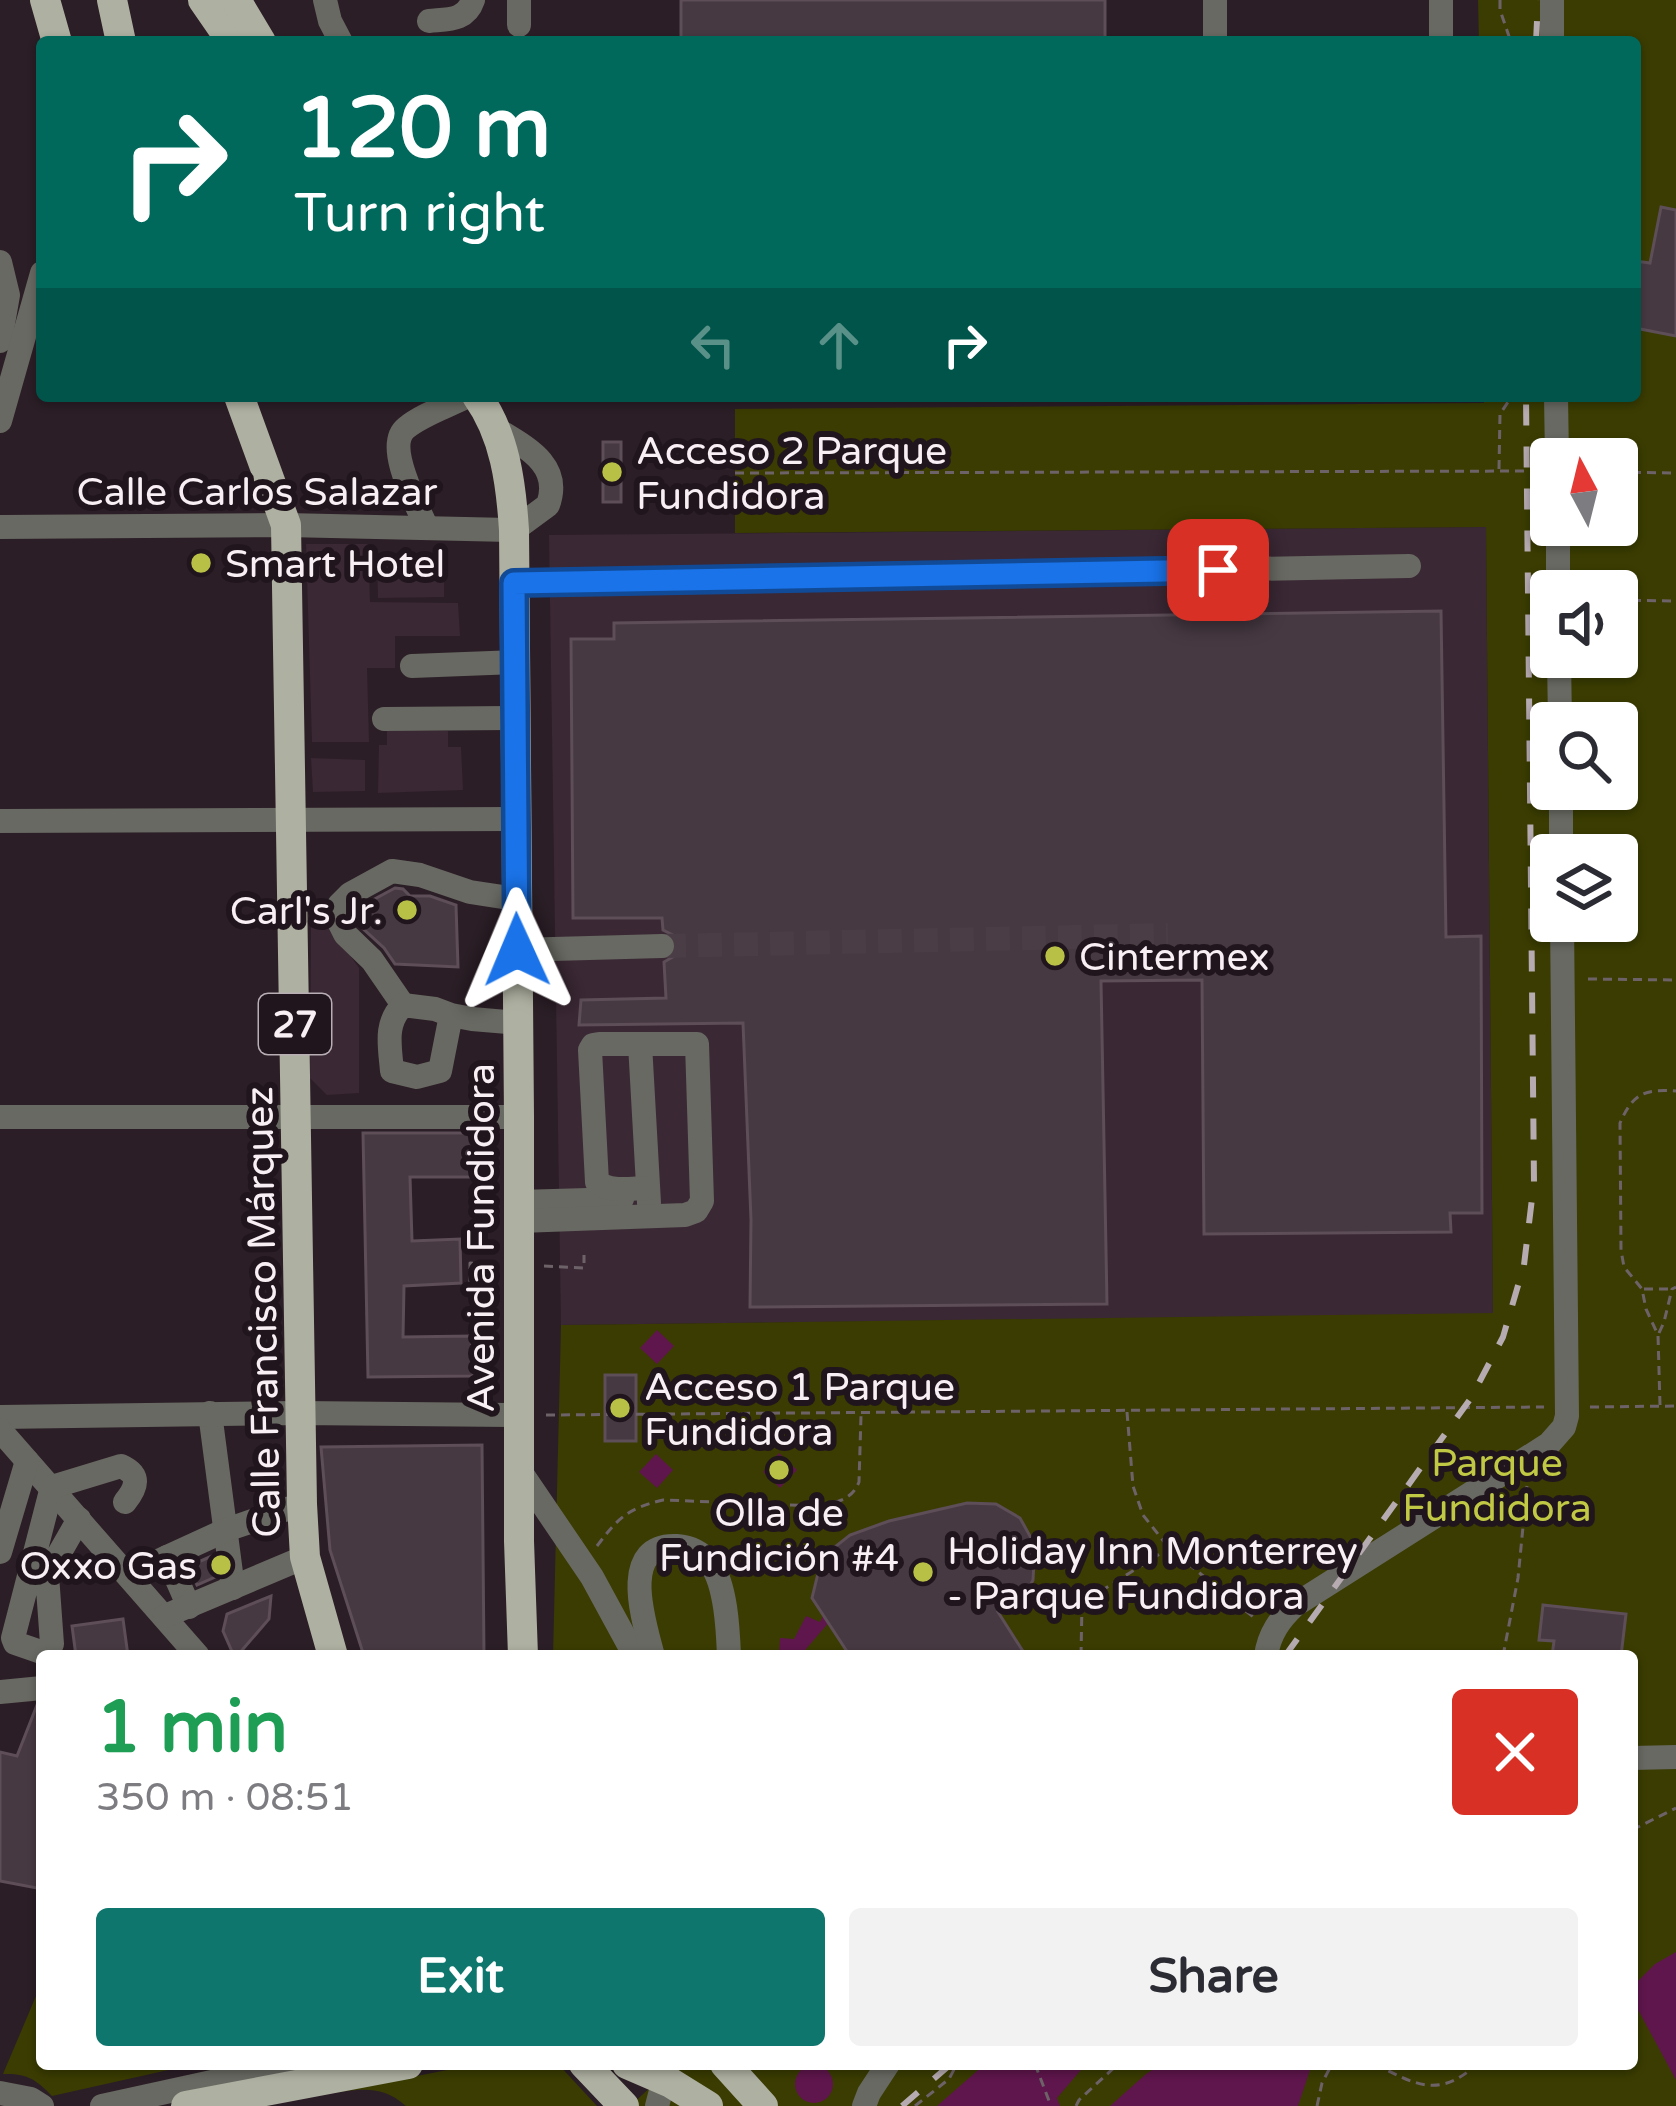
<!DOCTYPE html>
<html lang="en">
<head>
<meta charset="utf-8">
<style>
	body { margin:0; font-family:"Varela Round",sans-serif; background:#f2f2f3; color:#2b2b33; height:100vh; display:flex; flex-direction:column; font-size:45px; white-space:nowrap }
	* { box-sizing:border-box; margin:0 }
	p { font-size:39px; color:#7c7c81 }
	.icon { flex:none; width:66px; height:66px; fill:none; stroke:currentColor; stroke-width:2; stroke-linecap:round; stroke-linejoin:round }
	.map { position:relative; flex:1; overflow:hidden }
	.side { position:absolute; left:36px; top:1650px; width:1602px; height:420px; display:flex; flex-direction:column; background:#fff; border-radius:12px; box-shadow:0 3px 9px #0004 }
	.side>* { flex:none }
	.top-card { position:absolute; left:36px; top:36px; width:1605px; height:366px; border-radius:12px; box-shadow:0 3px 9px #0004; background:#00695c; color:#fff; overflow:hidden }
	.needle { width:78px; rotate:353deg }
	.fabs { position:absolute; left:1530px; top:438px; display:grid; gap:24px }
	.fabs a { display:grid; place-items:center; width:108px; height:108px; border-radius:12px; background:#fff; box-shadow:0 3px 9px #0004; font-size:60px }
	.pin { position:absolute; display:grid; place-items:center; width:102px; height:102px; color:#fff; margin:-51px; border-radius:24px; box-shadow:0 6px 18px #0006 }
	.me { position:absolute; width:132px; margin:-66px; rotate:359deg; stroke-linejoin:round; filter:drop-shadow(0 0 9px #0008) }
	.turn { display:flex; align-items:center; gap:42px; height:252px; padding:0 60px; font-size:54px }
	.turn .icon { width:156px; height:156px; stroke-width:2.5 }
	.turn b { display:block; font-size:84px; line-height:102px }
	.lanes { display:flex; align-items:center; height:114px; padding:0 60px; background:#0003; justify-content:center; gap:60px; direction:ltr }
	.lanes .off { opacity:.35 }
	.round { display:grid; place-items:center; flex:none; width:126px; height:126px; border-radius:12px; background:#f2f2f3 }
	.summary { display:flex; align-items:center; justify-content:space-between; height:204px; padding:0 60px }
	h1 { font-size:72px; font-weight:800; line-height:90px; color:#1e9e55 }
	.primary-button { display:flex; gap:24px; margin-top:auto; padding:24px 60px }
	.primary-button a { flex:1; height:138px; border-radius:12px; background:#0f766e; color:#fff; font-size:48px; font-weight:800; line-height:138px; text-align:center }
	.primary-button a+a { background:#f2f2f3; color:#2b2b33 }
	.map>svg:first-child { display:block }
	.built { fill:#3a2834 }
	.green { fill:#3a3c02; fill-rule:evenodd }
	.water { fill:#5f164c }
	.building { fill:#473942; stroke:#5d4e57; stroke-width:3 }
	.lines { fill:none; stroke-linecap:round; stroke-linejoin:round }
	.minor-tunnel { stroke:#4a3d45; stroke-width:24; stroke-dasharray:24 12; stroke-linecap:butt }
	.path { stroke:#6e6269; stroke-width:3; stroke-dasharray:9 6; stroke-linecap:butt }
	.minor { stroke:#686962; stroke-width:24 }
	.major { stroke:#aeb0a1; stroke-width:30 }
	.rail { stroke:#b6abb1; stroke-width:6; stroke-dasharray:21 21; stroke-linecap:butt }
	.route-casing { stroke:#114b97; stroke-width:30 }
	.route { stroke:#1a73e8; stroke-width:21 }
	.poi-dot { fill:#b9c046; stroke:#21151d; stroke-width:4.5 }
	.labels { text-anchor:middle; stroke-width:12; stroke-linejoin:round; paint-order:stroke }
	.shield { fill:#21151d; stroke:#b8aeb4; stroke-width:3 }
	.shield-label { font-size:36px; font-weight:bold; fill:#f8eff4 }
	.poi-label { font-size:39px; fill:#f8eff4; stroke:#21151d; text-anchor:start }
	.street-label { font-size:39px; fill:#f8eff4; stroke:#21151d }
	.park-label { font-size:39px; fill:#c1c944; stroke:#21151d }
</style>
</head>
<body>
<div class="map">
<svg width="1676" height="2106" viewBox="0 0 1676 2106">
	<rect width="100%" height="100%" fill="#2b1e26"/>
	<g class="built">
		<path d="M1486,527L1493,1314L561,1325L549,535Z"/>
		<path d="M306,544H368L370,602L458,603L460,636H395V668H367L369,742H312Z"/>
		<path d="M444,553V597L378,598L377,556Z"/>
		<path d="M387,730L448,731V747H461L463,790L378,793L379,745H387Z"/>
		<path d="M311,758L365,760V791L313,792Z"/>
		<path d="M311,925H329L359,968V1093L327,1095L310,1078Z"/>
	</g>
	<g class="green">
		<path d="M1478,0H1676V2106H630L676,2064H1632V1656H553L561,1325L1493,1313L1486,527L735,533V409L1484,403L1485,396H1635V42H1479ZM1551,459H1617V525H1551ZM1551,591H1617V657H1551ZM1551,723H1617V789H1551ZM1551,855H1617V921H1551Z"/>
		<path d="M42,1982V2064H195L52,2096C36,2079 26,2073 3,2074Z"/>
		<path d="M478,2064H558L597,2106H406C380,2083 357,2090 325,2094Z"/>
	</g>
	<g class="water">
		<path d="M657,1330L674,1346L657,1364L640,1348Z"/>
		<path d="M779,1453L797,1470L780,1488L763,1472Z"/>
		<path d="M656,1454L673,1470L657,1488L639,1472Z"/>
		<path d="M830,1601L843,1606L800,1656H779L780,1638L794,1639L806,1616L820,1622Z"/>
		<path d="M1676,1952V2080L1636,2006L1635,1984L1655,1964Z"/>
		<path d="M985,2064H1086L1057,2098L1060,2106H937Z"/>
		<path d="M1162,2064H1312L1298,2106H1110L1146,2074Z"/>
		<circle cx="814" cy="2084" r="19"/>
	</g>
	<g class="building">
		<rect x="681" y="0" width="424" height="42"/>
		<path d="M1661,207L1676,210V336L1635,328L1638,310H1635V261L1650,263Z"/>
		<rect x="603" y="442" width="18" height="60"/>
		<path d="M1441,611L1446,937L1481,936L1482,1213H1450L1451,1232L1204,1234L1202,980L1101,981L1107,1304L750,1307L751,1220L743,1023L579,1025L581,1000L666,998L664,962L676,955L678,947L675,936L663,930L662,918H573L571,639H614V623Z"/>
		<path d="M395,888L403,889L410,896H430L456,905L458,967L395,964L384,948L358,924L354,915L360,907Z"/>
		<path d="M363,1133H472L473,1177H410L412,1241L460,1239L461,1283L404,1286L403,1337L471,1336L473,1376L368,1377Z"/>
		<rect x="605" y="1375" width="31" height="66"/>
		<path d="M482,1445L484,1656H364L330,1550L321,1447Z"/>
		<path d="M967,1503L996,1504L1020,1518L1035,1545L1033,1580L1022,1601L998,1612L1026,1656H850L812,1598L822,1557L850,1535L889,1521Z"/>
		<path d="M212,1556L215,1577L197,1585L189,1566Z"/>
		<path d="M271,1596L269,1619L237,1656H234L223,1631L227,1614Z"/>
		<path d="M1543,1605L1626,1614L1621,1656H1552L1554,1641L1539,1640Z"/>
		<path d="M123,1619L128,1656H76L72,1626Z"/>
		<path d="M37,1705H42V1889L0,1881V1752L17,1756Z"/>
	</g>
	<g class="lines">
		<path class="minor-tunnel" d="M662,946L1168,935"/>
		<g class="path">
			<path d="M1500,0V10L1511,42"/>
			<path d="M1499,469L1500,414L1512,396"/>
			<path d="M1617,472L1676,473"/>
			<path d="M735,473L1537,471"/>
			<path d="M1617,600L1676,601"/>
			<path d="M1588,979L1676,980"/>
			<path d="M544,1266L584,1268V1255"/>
			<path d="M1644,1289H1671"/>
			<path d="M492,1292H470V1263L493,1264"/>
			<path d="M1659,1333L1664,1322L1672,1289L1676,1287"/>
			<path d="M1660,1405L1658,1335L1646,1309L1642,1289L1624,1267L1621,1250L1620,1123C1633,1093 1645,1089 1676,1091"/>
			<path d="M1590,1407L1676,1406"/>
			<path d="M1127,1412L1133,1486L1143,1515L1169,1548"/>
			<path d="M546,1415L1544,1407"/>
			<path d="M597,1546C618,1518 628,1508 663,1500L819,1506C837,1502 852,1500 859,1482L861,1416"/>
			<path d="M1081,1656L1082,1603L1169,1548L1257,1620"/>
			<path d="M1503,1656L1518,1578L1527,1486"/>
			<path d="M1632,1830L1676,1808"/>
			<path d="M1035,2064L1051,2106"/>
			<path d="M1375,2064C1416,2085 1439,2099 1477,2064"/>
			<path d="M915,2106L949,2079L957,2064"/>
			<path d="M1076,2106L1079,2100L1118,2064"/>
			<path d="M1317,2106L1322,2083L1332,2064"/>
		</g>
		<g class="minor">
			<path d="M325,0L330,21L341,42"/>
			<path d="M519,0V25"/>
			<path d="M1215,0V42"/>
			<path d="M1441,0V42"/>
			<path d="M1552,0V42"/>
			<path d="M429,21C448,19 466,21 473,0"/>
			<path d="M0,262L8,295L0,341"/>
			<path d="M1556,396L1557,459"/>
			<path d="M0,421L42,273"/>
			<path d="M1558,525V591"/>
			<path d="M0,527L286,525L514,530L548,505C563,463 523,446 493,427"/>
			<path d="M427,528C417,505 384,446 406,428C423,414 449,406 468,396"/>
			<path d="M514,583L1409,566"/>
			<path d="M1559,657L1560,723"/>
			<path d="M412,666L514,662"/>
			<path d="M384,719L514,718"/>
			<path d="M1561,789V855"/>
			<path d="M0,821L515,819"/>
			<path d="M517,950L662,946"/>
			<path d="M403,1005L372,960L345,934L337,918L339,905L350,894L392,871L420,875L470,892L516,899"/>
			<path d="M451,1015L440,1071L417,1077L392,1071C390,1046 384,1024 403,1005L435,1009L451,1015L472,1019L518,1023"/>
			<path d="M640,1044L649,1203"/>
			<path d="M0,1117H519"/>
			<path d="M519,1202L622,1199"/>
			<path d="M520,1221L685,1215L696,1211L702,1201L697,1044H599L593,1045L590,1050L597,1182C610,1193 632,1188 648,1188"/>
			<path d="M210,1413L233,1588"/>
			<path d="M0,1417L299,1413L520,1415"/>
			<path d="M0,1430L198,1656"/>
			<path d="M520,1471L592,1577L635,1656"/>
			<path d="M79,1519L47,1575L52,1644L49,1649L41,1652L15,1643L13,1638L52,1487L121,1466C141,1475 137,1487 125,1502"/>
			<path d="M0,1552L27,1461"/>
			<path d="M167,1557L189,1607"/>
			<path d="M128,1575L226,1530L302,1504"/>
			<path d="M165,1616L305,1557"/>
			<path d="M653,1656C645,1625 617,1543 677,1546C691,1547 701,1552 710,1563C726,1584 728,1630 729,1656"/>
			<path d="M1266,1656C1269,1634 1280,1619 1295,1605L1549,1444L1564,1427L1567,1416L1562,921"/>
			<path d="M0,1692L42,1688"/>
			<path d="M1632,1758L1676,1757"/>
			<path d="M0,2093L31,2099L42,2106"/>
			<path d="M102,2106L294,2064"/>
			<path d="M657,2106L668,2064"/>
			<path d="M864,2106L869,2093L888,2064"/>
		</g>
		<g class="major">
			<path d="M45,0L57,42"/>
			<path d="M112,0L121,42"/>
			<path d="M203,0L232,42"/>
			<path d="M236,0L261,42"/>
			<path d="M239,396L286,525L302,1504L305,1557L333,1656"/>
			<path d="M477,396C505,435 511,483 514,530L519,1117V1541L523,1656"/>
			<path d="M584,2064L624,2106"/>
			<path d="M627,2064L671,2083L708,2106"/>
			<path d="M725,2064L763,2106"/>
			<path d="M186,2106L408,2064"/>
		</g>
		<g class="rail">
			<path d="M1536,42L1538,0"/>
			<path d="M1285,1656L1471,1398L1503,1337L1524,1265L1534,1182L1526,396"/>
			<path d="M902,2106L951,2064"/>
		</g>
	</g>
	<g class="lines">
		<g class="route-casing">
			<path id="route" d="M517,950L514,583L1218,570"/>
		</g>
		<use href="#route" class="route"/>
	</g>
	<g class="poi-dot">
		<circle cx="612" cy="472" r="12"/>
		<circle cx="201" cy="563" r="12"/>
		<circle cx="407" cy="910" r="12"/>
		<circle cx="1055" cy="956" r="12"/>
		<circle cx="620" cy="1408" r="12"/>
		<circle cx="779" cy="1470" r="12"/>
		<circle cx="221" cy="1565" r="12"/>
		<circle cx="923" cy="1572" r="12"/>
	</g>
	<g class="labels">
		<rect class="shield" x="259" y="994" width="72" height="60" rx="9"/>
		<g class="shield-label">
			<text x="295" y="1037">27</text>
		</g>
		<g class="poi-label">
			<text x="636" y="464">Acceso 2 Parque<tspan x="636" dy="45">Fundidora</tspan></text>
			<text x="225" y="577">Smart Hotel</text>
			<text x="383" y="924" text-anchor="end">Carl's Jr.</text>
			<text x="1079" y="970">Cintermex</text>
			<text x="644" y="1400">Acceso 1 Parque<tspan x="644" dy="45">Fundidora</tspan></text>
			<text x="779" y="1526" text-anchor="middle">Olla de<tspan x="779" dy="45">Fundición #4</tspan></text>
			<text x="947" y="1564">Holiday Inn Monterrey<tspan x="947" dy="45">- Parque Fundidora</tspan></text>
			<text x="197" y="1579" text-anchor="end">Oxxo Gas</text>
		</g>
		<g class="street-label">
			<text x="257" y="505">Calle Carlos Salazar</text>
			<text transform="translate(480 1238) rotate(-90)" y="14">Avenida Fundidora</text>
			<text transform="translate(262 1312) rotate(-91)" y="14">Calle Francisco Márquez</text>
		</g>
		<g class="park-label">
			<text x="1497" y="1476">Parque<tspan x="1497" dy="45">Fundidora</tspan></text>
		</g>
	</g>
</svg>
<div class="fabs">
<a><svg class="needle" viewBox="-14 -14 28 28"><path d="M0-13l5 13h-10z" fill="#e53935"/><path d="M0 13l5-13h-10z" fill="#7c7c81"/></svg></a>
<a><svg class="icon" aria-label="sound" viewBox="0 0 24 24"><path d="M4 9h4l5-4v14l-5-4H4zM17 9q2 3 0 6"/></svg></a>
<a><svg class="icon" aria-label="search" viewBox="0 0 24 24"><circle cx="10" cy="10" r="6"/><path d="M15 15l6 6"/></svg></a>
<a><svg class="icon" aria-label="layers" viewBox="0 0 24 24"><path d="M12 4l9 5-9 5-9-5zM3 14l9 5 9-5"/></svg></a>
</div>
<div class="pin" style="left:1218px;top:570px;background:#d93025"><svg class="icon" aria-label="arrive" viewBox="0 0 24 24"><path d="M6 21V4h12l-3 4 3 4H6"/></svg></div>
<svg class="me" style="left:517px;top:950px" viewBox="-20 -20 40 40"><path d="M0-17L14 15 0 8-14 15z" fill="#1a73e8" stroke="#fff" stroke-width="4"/></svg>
<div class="top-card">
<div class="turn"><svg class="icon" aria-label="right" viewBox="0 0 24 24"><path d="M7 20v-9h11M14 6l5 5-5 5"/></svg><div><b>120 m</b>Turn right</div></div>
<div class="lanes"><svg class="icon off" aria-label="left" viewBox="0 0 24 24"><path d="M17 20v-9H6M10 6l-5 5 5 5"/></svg><svg class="icon off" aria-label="ahead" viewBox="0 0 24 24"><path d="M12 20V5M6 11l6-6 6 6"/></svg><svg class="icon" aria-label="right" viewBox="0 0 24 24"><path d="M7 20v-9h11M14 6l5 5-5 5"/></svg></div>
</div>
<section class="side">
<div class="summary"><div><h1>1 min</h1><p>350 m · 08:51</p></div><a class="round" style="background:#d93025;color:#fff"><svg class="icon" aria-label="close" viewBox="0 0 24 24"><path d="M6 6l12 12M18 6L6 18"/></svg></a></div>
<div class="primary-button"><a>Exit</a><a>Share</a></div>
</section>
</div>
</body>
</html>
